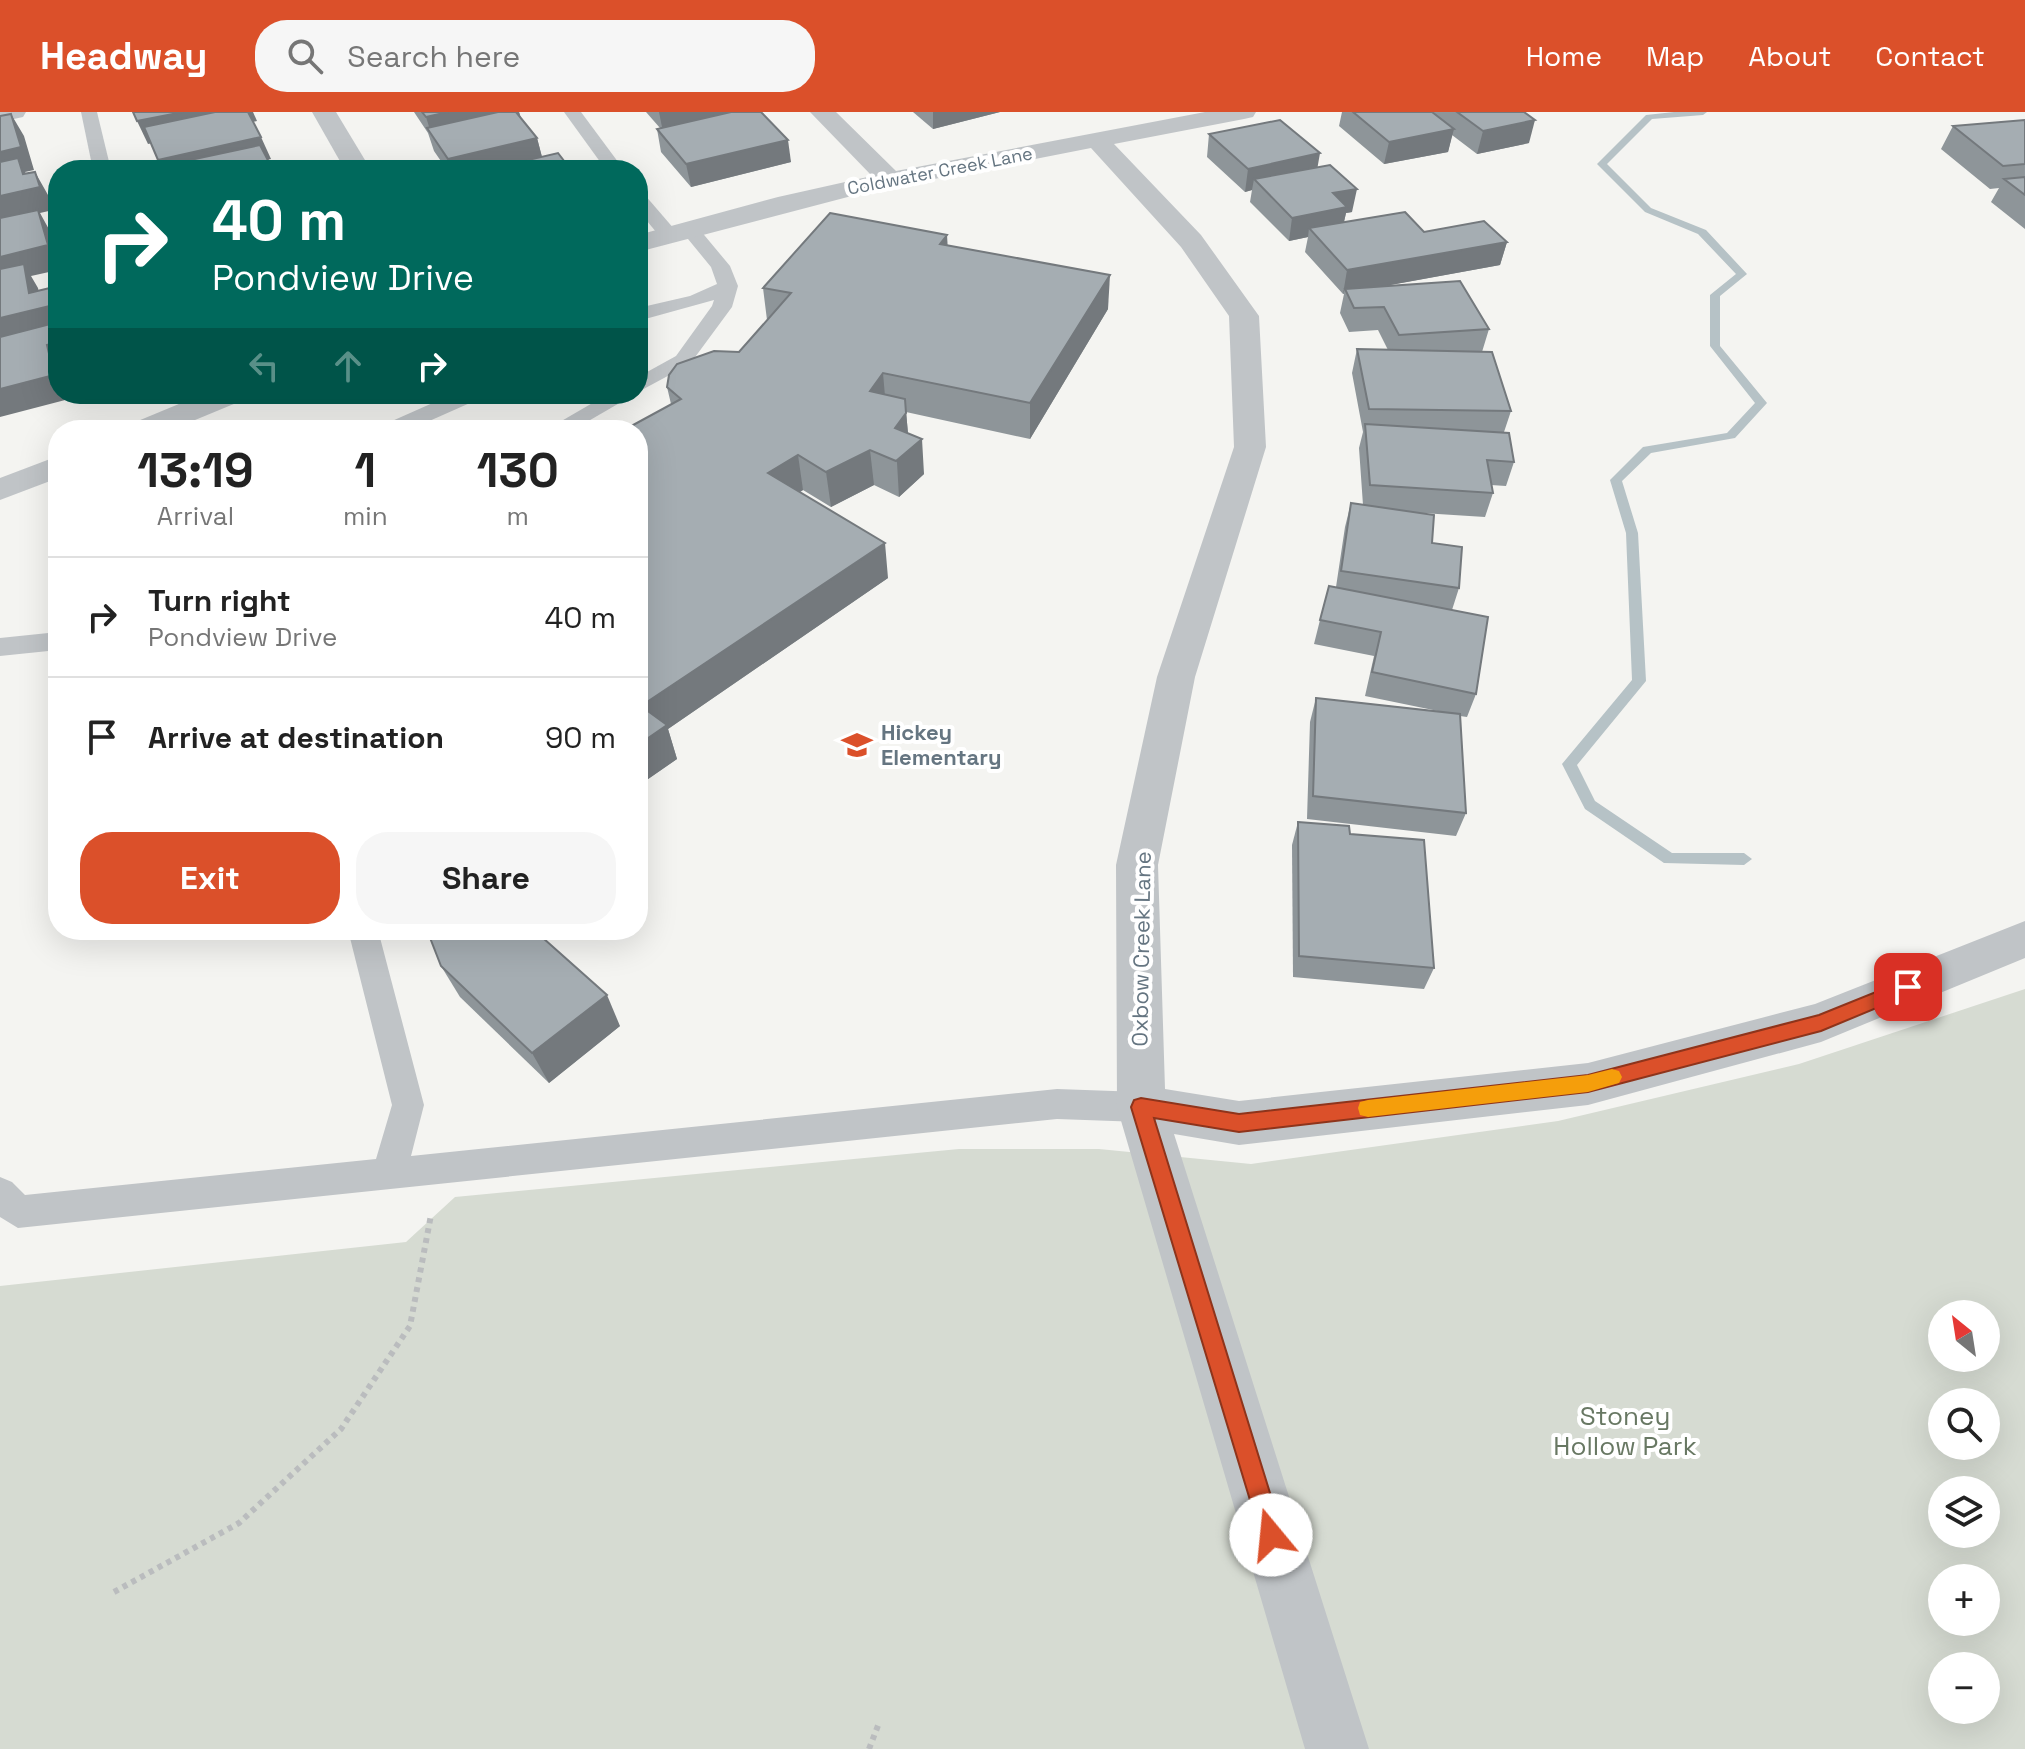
<!DOCTYPE html>
<html lang="en">
<head>
<meta charset="utf-8">
<style>
	body { margin:0; font-family:"Space Grotesk",sans-serif; background:#f6f6f6; color:#222; height:100vh; display:flex; flex-direction:column; font-size:30px; white-space:nowrap }
	* { box-sizing:border-box; margin:0 }
	p { font-size:26px; color:#767676 }
	.icon { flex:none; width:44px; height:44px; fill:none; stroke:currentColor; stroke-width:2; stroke-linecap:round; stroke-linejoin:round }
	.map { position:relative; flex:1; overflow:hidden }
	.drawer { position:absolute; left:48px; top:308px; width:600px; height:520px; display:flex; flex-direction:column; background:#fff; border-radius:32px; box-shadow:0 8px 32px #0002 }
	.drawer>* { flex:none }
	.banner { position:absolute; left:48px; top:48px; width:600px; height:244px; border-radius:32px; box-shadow:0 8px 32px #0002; background:#00695c; color:#fff; overflow:hidden }
	.needle { width:52px; rotate:330deg }
	.controls { position:absolute; left:1928px; top:1188px; display:grid; gap:16px }
	.controls a { display:grid; place-items:center; width:72px; height:72px; border-radius:50%; background:#fff; box-shadow:0 8px 32px #0002; font-size:40px }
	.pin { position:absolute; display:grid; place-items:center; width:68px; height:68px; color:#fff; margin:-34px; border-radius:16px; box-shadow:0 4px 12px #0006 }
	.me { position:absolute; width:88px; margin:-44px; rotate:343deg; stroke-linejoin:round; filter:drop-shadow(0 0 6px #0008) }
	.turn { display:flex; align-items:center; gap:28px; height:168px; padding:0 32px; font-size:36px }
	.turn .icon { width:104px; height:104px; stroke-width:2.5 }
	.turn b { display:block; font-size:56px; line-height:68px }
	.lanes { display:flex; align-items:center; height:76px; padding:0 32px; background:#0003; justify-content:center; gap:40px; direction:ltr }
	.lanes .off { opacity:.35 }
	.eta { display:flex; justify-content:space-evenly; align-items:center; height:136px; text-align:center }
	.eta b { font-size:48px; font-weight:800; line-height:56px }
	.cta { display:flex; gap:16px; margin-top:auto; padding:16px 32px }
	.cta a { flex:1; height:92px; border-radius:32px; background:#db502a; color:#fff; font-size:32px; font-weight:800; line-height:92px; text-align:center }
	.cta a+a { background:#f6f6f6; color:#222 }
	ul { padding:0; list-style:none }
	li { display:flex; align-items:center; gap:24px; height:120px; padding:0 32px; border-top:2px solid #e0e0e0 }
	li div { flex:1 }
	li b { display:block; font-size:30px }
	li em { font-style:normal }
	header { display:flex; align-items:center; gap:48px; box-sizing:border-box; height:112px; padding:0 40px; background:#db502a; color:#fff }
	header strong { font-size:38px }
	nav { display:flex; gap:44px; margin-inline-start:auto; font-size:28px }
	.search { width:560px; height:72px; background:#f6f6f6; display:flex; align-items:center; gap:20px; box-sizing:border-box; padding:0 28px; border-radius:32px; color:#767676; font-size:30px }
	.map>svg:first-child { display:block }
	.green { fill:#d6dbd2; fill-rule:evenodd }
	.lines { fill:none; stroke-linecap:round; stroke-linejoin:round }
	.stream { fill:#b6c2c6; fill-rule:evenodd }
	.path { stroke:#babcbe; stroke-width:6; stroke-dasharray:5 5; stroke-linecap:butt }
	.lane { fill:#c0c4c7; fill-rule:evenodd }
	.street { fill:#c0c4c7; fill-rule:evenodd }
	.wall { fill:#8e9599 }
	.shaded-wall { fill:#74797d }
	.building { fill:#a5adb2; stroke:#74797d; stroke-width:2 }
	.route { fill:#db502a; stroke:#8e341b; stroke-width:2 }
	.slow { fill:#f59e0b }
	.labels { text-anchor:middle; stroke-width:8; stroke-linejoin:round; paint-order:stroke }
	.far-street-label { font-size:18px; fill:#657581; stroke:#fff }
	.poi-label { font-size:22px; font-weight:bold; fill:#657581; stroke:#fff; text-anchor:start }
	.street-label { font-size:22px; fill:#657581; stroke:#fff }
	.near-park-label { font-size:26px; fill:#687863; stroke:#fff }
</style>
</head>
<body>
<header>
<strong>Headway</strong>
<div class="search"><svg class="icon" aria-label="search" viewBox="0 0 24 24"><circle cx="10" cy="10" r="6"/><path d="M15 15l6 6"/></svg>Search here</div>
<nav><a>Home</a><a>Map</a><a>About</a><a>Contact</a></nav>
</header>
<div class="map">
<svg width="2025" height="1637" viewBox="0 0 2025 1637">
	<rect width="100%" height="100%" fill="#f4f4f1"/>
	<path class="green" d="M2025,877V1637H0V1174L406,1130L455,1085L959,1037H1099L1251,1052L1558,1009L1799,952ZM1942,1202H1986V1246H1942ZM1942,1290H1986V1334H1942ZM1942,1378H1986V1422H1942ZM1942,1466H1986V1510H1942ZM1942,1554H1986V1598H1942Z"/>
	<g class="lines">
		<path class="stream" d="M1674,0H1707L1703,3L1652,7L1607,52L1651,96L1706,118L1747,162L1720,184V234L1767,291L1735,326L1651,341L1622,369L1638,421L1646,569L1577,653L1595,689L1672,741H1744L1752,747L1744,753L1664,751L1585,697L1562,652L1632,568L1626,421L1610,368L1643,335L1727,321L1755,291L1710,234V183L1736,162L1698,122L1645,100L1597,52L1646,3Z"/>
		<g class="path">
			<path d="M114,1480L239,1411L341,1317L410,1214L431,1103"/>
			<path d="M869,1637L879,1611"/>
		</g>
		<g class="lane">
			<path d="M81,0H97L111,58H93Z"/>
			<path d="M564,0H581L624,58H606Z"/>
			<path d="M638,81L644,82L675,118L677,122L675,126H661L638,98Z"/>
			<path d="M688,110L695,112L730,154L738,174L732,195L690,252L638,280V265L676,244L712,194L714,188L638,209V196L690,184L717,172L711,155L679,116Z"/>
			<path d="M171,282H193L205,297L194,303L186,302Z"/>
			<path d="M453,282H482L479,287L409,318H380L383,313Z"/>
			<path d="M608,282H635L573,318H546Z"/>
			<path d="M58,520V538L0,544V526Z"/>
			<path d="M348,818H378L424,993L411,1044L1057,977L1141,980L1153,985L1157,995L1153,1005L1141,1010L1057,1007L18,1116L0,1105V1065L12,1070L25,1083L376,1047L392,993Z"/>
		</g>
		<g class="street">
			<path d="M0,0H26L23,5L0,10Z"/>
			<path d="M312,0H336L371,58H345Z"/>
			<path d="M810,0H836L896,59L1205,0H1256L1253,5L1244,7L1114,32L1201,123L1259,204L1266,335L1195,565L1158,753L1165,977L1239,989L1588,951L1815,892L2025,809V846L1821,930L1588,993L1239,1033L1174,1022L1369,1637H1305L1117,995L1116,753L1157,565L1234,335L1229,204L1181,135L1091,36L863,81L638,140V123L778,85L872,64Z"/>
			<path d="M203,282H246L241,289L171,318H128L133,311Z"/>
			<path d="M58,344V366L0,388V366Z"/>
		</g>
	</g>
	<g class="wall">
		<path d="M414,0H519L521,6L537,26L542,45L571,58H447L434,39L428,21Z"/>
		<path d="M646,0H761L791,50L691,75L661,40L657,17L660,16Z"/>
		<path d="M913,0H1000L933,17Z"/>
		<path d="M1342,0H1524L1529,31L1477,42L1452,23L1448,40L1384,52L1339,14Z"/>
		<path d="M2025,8V117L1991,90L1999,76L1990,77L1941,37L1953,14Z"/>
		<path d="M1209,22L1318,55L1352,100L1346,101L1344,110L1507,130L1500,153L1384,174L1489,217L1482,240L1511,299L1504,320L1514,350L1506,374L1491,373L1493,381L1485,405L1422,401L1432,431L1459,476L1452,498L1476,582L1467,605L1460,604L1466,701L1456,724L1307,707L1310,610L1316,586L1438,599L1365,584L1374,544L1314,532L1320,508L1336,475L1345,415L1351,391L1363,393L1359,336L1363,320L1352,261L1357,237L1388,238L1378,218L1349,220L1340,201L1344,182H1343L1305,140L1308,125L1289,129L1250,90L1252,78L1245,80L1207,45Z"/>
		<path d="M948,133L1108,197L1030,327L906,300L908,321L924,362L899,385L874,373L831,395L803,378L800,380L888,466L668,617L677,647L638,674L671,292L667,275L739,240L767,208L763,176Z"/>
		<path d="M1298,710L1350,722L1434,856L1424,877L1293,865L1292,733Z"/>
		<path d="M441,854L620,914L549,971L460,885Z"/>
	</g>
	<g class="shaded-wall">
		<path d="M183,0H253L257,9L148,32L137,9Z"/>
		<path d="M448,0H519L521,7L432,24L426,5Z"/>
		<path d="M659,0H745L663,20Z"/>
		<path d="M933,0H1000L933,17Z"/>
		<path d="M11,2L24,24L34,58L25,60L31,69L35,60L48,83L53,98L40,101L51,121L58,144V158L31,164L38,176L42,196L58,192V220L0,233V40Z"/>
		<path d="M1535,8L1529,31L1477,42L1483,19Z"/>
		<path d="M1454,17L1448,40L1384,52L1389,30Z"/>
		<path d="M261,25L271,47L225,58H163L158,48Z"/>
		<path d="M537,26L543,49L506,58H451L448,47Z"/>
		<path d="M788,28L791,50L691,75L686,52Z"/>
		<path d="M1320,41L1316,64L1254,67L1252,78L1245,80L1248,57Z"/>
		<path d="M1357,77L1352,100L1346,101L1342,118L1309,116L1308,125L1289,129L1292,106L1333,81Z"/>
		<path d="M947,123L949,157L940,132Z"/>
		<path d="M1507,130L1500,153L1347,181L1345,177L1343,182L1347,158Z"/>
		<path d="M1110,163L1108,197L1030,327V291Z"/>
		<path d="M58,230V282H68L69,287L0,305V277L47,233Z"/>
		<path d="M883,261L886,296L870,279Z"/>
		<path d="M905,287L908,322L922,327L924,362L899,385L895,316Z"/>
		<path d="M870,338L874,373L831,395L826,360Z"/>
		<path d="M798,343L803,378L774,396L768,361Z"/>
		<path d="M885,431L888,466L668,617L677,647L638,674V633L641,594Z"/>
		<path d="M607,883L620,914L549,971L532,941Z"/>
	</g>
	<g class="building">
		<path d="M133,0H183L137,9Z"/>
		<path d="M215,0H248L261,25L158,48L144,15Z"/>
		<path d="M422,0H448L426,5Z"/>
		<path d="M498,0H516L537,26L448,47L427,16Z"/>
		<path d="M731,0H761L788,28L686,52L657,17Z"/>
		<path d="M1353,0H1432L1454,17L1389,30Z"/>
		<path d="M1457,0H1524L1535,8L1483,19Z"/>
		<path d="M11,2L21,35L0,40V4Z"/>
		<path d="M1280,8L1320,41L1248,57L1209,22Z"/>
		<path d="M2025,8V52L2003,54L1953,14Z"/>
		<path d="M260,33L273,58L148,57Z"/>
		<path d="M558,41L571,58H486Z"/>
		<path d="M18,46L23,62L35,60L40,75L0,84V50Z"/>
		<path d="M1330,53L1357,77L1333,81L1347,95L1292,106L1254,67Z"/>
		<path d="M2025,65V83L2004,67Z"/>
		<path d="M38,98L48,133L0,145V106Z"/>
		<path d="M1405,100L1424,120L1484,109L1507,130L1347,158L1309,116Z"/>
		<path d="M830,101L947,123L940,132L1110,163L1030,291L883,261L870,279L905,287L906,301L895,316L922,327L896,349L870,338L826,360L798,343L768,361L885,431L641,594L667,613L638,633V318H624L681,287L667,275L669,263L677,252L714,239L739,240L791,181L763,176Z"/>
		<path d="M24,152L29,181L58,174V192L0,206V157Z"/>
		<path d="M1460,169L1489,217L1399,223L1384,195L1354,196L1345,177Z"/>
		<path d="M58,210V230L47,233L54,263L0,277V225Z"/>
		<path d="M1357,237L1492,240L1511,299L1369,297Z"/>
		<path d="M1365,312L1509,321L1514,350L1487,348L1493,381L1370,373Z"/>
		<path d="M1351,391L1434,403L1432,431L1462,435L1459,476L1341,459Z"/>
		<path d="M1329,474L1488,505L1476,582L1372,560L1381,520L1320,508Z"/>
		<path d="M1316,586L1460,602L1466,701L1313,684Z"/>
		<path d="M1298,710L1349,714L1350,722L1424,728L1434,856L1299,844Z"/>
		<path d="M427,818H534L607,883L532,941L441,854Z"/>
	</g>
	<path class="route" d="M1908,867L1915,869L1918,875L1915,880L1821,919L1588,980L1239,1020L1154,1006L1283,1423L1280,1431L1271,1435L1263,1431L1131,995L1134,988L1141,986L1239,1002L1588,963L1819,903Z"/>
	<path class="slow" d="M1612,957L1619,959L1622,965L1619,971L1588,980L1368,1005L1360,1003L1358,996L1360,990L1368,988L1588,963Z"/>
	<defs>
		<g id="school-bare" transform="scale(2.4)"><path d="M0-5L7-2L0 1L-7-2ZM-4 1L0 2.5L4 1V4Q0 6-4 4Z" fill="#db502a" stroke="#fff" stroke-width="2.5" paint-order="stroke"/></g>
	</defs>
	<g fill-rule="evenodd">
		<use href="#school-bare" x="857" y="633"/>
	</g>
	<g class="labels">
		<g class="far-street-label">
			<text transform="translate(940 59) rotate(-11)" y="6">Coldwater Creek Lane</text>
		</g>
		<g class="poi-label">
			<text x="881" y="628">Hickey<tspan x="881" dy="25">Elementary</tspan></text>
		</g>
		<g class="street-label">
			<text transform="translate(1141 837) rotate(-89)" y="8">Oxbow Creek Lane</text>
		</g>
		<g class="near-park-label">
			<text x="1625" y="1313">Stoney<tspan x="1625" dy="30">Hollow Park</tspan></text>
		</g>
	</g>
</svg>
<div class="controls">
<a><svg class="needle" viewBox="-14 -14 28 28"><path d="M0-13l5 13h-10z" fill="#e53935"/><path d="M0 13l5-13h-10z" fill="#767676"/></svg></a>
<a><svg class="icon" aria-label="search" viewBox="0 0 24 24"><circle cx="10" cy="10" r="6"/><path d="M15 15l6 6"/></svg></a>
<a><svg class="icon" aria-label="layers" viewBox="0 0 24 24"><path d="M12 4l9 5-9 5-9-5zM3 14l9 5 9-5"/></svg></a>
<a>+</a>
<a>−</a>
</div>
<div class="pin" style="left:1908px;top:875px;background:#d93025"><svg class="icon" aria-label="arrive" viewBox="0 0 24 24"><path d="M6 21V4h12l-3 4 3 4H6"/></svg></div>
<svg class="me" style="left:1271px;top:1423px" viewBox="-20 -20 40 40"><circle r="19" fill="#fff"/><path d="M0-13L10 11 0 6-10 11z" fill="#db502a"/></svg>
<div class="banner">
<div class="turn"><svg class="icon" aria-label="right" viewBox="0 0 24 24"><path d="M7 20v-9h11M14 6l5 5-5 5"/></svg><div><b>40 m</b>Pondview Drive</div></div>
<div class="lanes"><svg class="icon off" aria-label="left" viewBox="0 0 24 24"><path d="M17 20v-9H6M10 6l-5 5 5 5"/></svg><svg class="icon off" aria-label="ahead" viewBox="0 0 24 24"><path d="M12 20V5M6 11l6-6 6 6"/></svg><svg class="icon" aria-label="right" viewBox="0 0 24 24"><path d="M7 20v-9h11M14 6l5 5-5 5"/></svg></div>
</div>
<section class="drawer">
<div class="eta">
<div><b>13:19</b><p>Arrival</p></div>
<div><b>1</b><p>min</p></div>
<div><b>130</b><p>m</p></div>
</div>
<ul>
<li><svg class="icon" aria-label="right" viewBox="0 0 24 24"><path d="M7 20v-9h11M14 6l5 5-5 5"/></svg><div><b>Turn right</b><p>Pondview Drive</p></div><em>40 m</em></li>
<li><svg class="icon" aria-label="arrive" viewBox="0 0 24 24"><path d="M6 21V4h12l-3 4 3 4H6"/></svg><div><b>Arrive at destination</b></div><em>90 m</em></li>
</ul>
<div class="cta"><a>Exit</a><a>Share</a></div>
</section>
</div>
</body>
</html>
